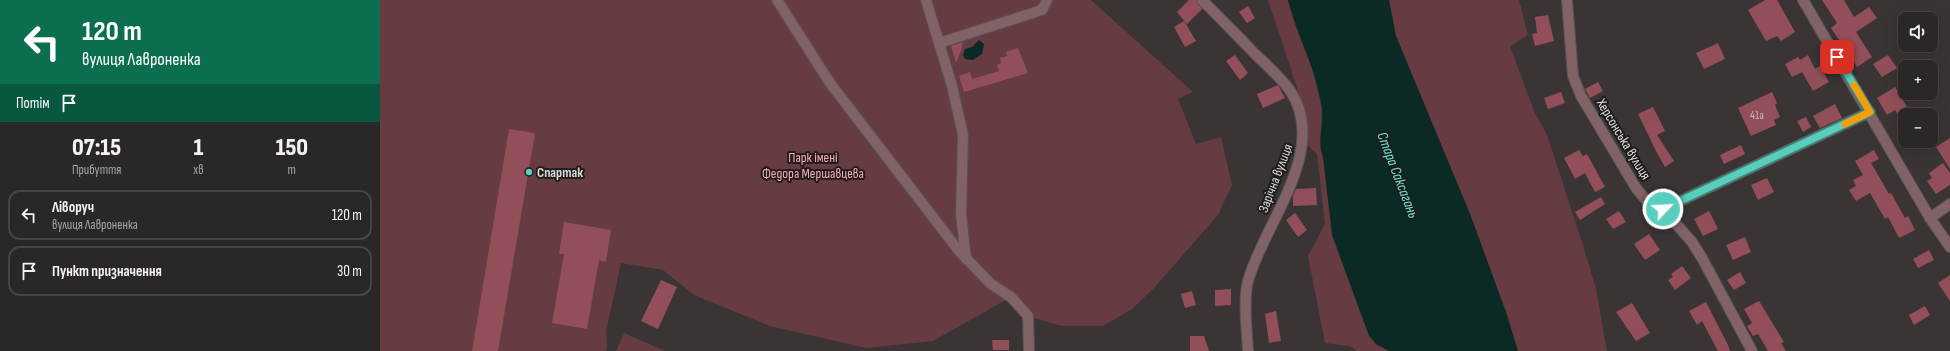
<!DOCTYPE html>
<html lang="uk">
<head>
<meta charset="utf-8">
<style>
	body { margin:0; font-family:"Sofia Sans Condensed",sans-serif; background:#383333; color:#f1f3f6; height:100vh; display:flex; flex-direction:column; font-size:15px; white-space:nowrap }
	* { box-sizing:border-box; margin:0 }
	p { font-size:13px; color:#a6a5a7 }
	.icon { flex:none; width:22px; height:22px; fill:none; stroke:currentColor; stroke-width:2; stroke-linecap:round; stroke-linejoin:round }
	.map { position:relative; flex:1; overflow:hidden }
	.sheet { display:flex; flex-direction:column; background:#2c2727; width:380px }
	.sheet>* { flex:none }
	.banner { background:#0b6e4f; color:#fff; overflow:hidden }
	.buttons { position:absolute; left:1518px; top:12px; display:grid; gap:8px }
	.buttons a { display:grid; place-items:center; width:40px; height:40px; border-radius:8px; background:#2c2727; box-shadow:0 4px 16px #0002,0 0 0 1px #484444; font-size:20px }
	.pin { position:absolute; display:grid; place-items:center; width:34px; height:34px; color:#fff; margin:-17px; border-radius:8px; box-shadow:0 2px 6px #0006 }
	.me { position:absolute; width:44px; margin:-22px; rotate:65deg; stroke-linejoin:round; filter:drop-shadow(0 0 3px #0008) }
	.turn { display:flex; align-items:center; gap:14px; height:84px; padding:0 16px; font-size:18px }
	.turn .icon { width:52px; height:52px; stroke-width:2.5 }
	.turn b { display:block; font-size:28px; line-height:34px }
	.then { display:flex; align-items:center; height:38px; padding:0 16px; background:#0003; gap:8px; font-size:15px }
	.eta { display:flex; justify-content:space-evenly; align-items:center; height:68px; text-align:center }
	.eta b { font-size:24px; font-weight:800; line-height:28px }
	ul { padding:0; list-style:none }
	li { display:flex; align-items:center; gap:12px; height:50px; margin:0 8px 6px; padding:0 8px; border:2px solid #484444; border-radius:12px }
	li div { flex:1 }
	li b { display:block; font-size:15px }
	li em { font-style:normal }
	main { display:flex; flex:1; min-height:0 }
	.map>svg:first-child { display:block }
	.green { fill:#663c42 }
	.water { fill:#0c2a25 }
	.building { fill:#924f5a }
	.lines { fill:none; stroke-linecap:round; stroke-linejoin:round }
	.street-casing { stroke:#575252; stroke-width:12 }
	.street { stroke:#816266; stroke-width:10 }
	.route-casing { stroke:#3a867b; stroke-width:10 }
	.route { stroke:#5acebd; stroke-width:7 }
	.slow { stroke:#f59e0b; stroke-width:7 }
	.poi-dot { fill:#5acebd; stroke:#1f1c1c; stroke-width:1.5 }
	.labels { text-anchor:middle; stroke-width:4; stroke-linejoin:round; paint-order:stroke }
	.number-label { font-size:12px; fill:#cab6b9 }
	.street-label { font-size:14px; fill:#ddd9d9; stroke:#1f1c1c }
	.park-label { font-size:14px; fill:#fbaab5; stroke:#1f1c1c }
	.poi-label { font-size:14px; font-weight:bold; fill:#ddd9d9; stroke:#1f1c1c; text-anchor:start }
	.water-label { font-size:15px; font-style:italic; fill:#64e9d6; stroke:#1f1c1c }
</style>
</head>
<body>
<main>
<section class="sheet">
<div class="banner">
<div class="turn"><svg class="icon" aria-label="left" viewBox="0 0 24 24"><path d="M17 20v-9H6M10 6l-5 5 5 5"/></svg><div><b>120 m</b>вулиця Лавроненка</div></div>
<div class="then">Потім<svg class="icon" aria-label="arrive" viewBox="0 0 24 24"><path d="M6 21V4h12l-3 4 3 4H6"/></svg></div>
</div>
<div class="eta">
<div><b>07:15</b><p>Прибуття</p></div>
<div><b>1</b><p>хв</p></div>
<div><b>150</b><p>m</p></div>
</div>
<ul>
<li><svg class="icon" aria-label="left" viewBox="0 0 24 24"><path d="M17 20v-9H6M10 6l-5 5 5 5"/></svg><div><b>Ліворуч</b><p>вулиця Лавроненка</p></div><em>120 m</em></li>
<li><svg class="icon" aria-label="arrive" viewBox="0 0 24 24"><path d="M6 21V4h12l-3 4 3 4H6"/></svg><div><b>Пункт призначення</b></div><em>30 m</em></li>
</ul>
</section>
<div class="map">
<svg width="1570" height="351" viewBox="0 0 1570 351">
	<rect width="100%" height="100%" fill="#3a3434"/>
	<g class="green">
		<path d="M0,0H711L813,92L798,99L816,144L841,137L852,185L838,215L773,289L752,309L723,326H681L648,316L631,297L553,341L486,348L390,326L314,295L283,270L241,263L226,332L227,347L226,351H0Z"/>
		<path d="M888,0H908L931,64L942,109L940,147L996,344L1009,351H977L970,346L945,343L928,256L945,224L937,154L922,140L920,97Z"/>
		<path d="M1009,0H1139L1148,35L1130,46L1154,111L1167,135L1202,242L1216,289L1227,351H1138L1126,312L1090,214L1016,36Z"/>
		<path d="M244,333L285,351H236Z"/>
	</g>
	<g class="water">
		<path d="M908,0H1009L1016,36L1090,214L1126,312L1138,351H1009L996,344L989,336L952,235L943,157C937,140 944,125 942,108C937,70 917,37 908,0Z"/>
		<path d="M599,40L604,44L602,54L593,60L585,59L583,55L585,49L592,47Z"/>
	</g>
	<g class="building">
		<path d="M809,0H816L822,9L807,24L797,12Z"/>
		<path d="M1385,0H1397L1415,32L1401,41L1397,36L1386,41L1368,10Z"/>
		<path d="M1442,0H1464L1474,17L1489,7L1497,18L1476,32L1492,57L1477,67L1451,28L1457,23Z"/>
		<path d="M868,6L875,18L867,23L859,12Z"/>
		<path d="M1168,15L1174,41L1155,46L1152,34L1157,33L1155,17Z"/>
		<path d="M804,21L816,41L805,47L794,27Z"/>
		<path d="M583,42L581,51L576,63L571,46Z"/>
		<path d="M1338,43L1345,59L1324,69L1316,53Z"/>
		<path d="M638,48L648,73L584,92L579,76L590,72L592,79L619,71L617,65L621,63L620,58L627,56L626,52Z"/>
		<path d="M855,55L868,73L860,80L846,61Z"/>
		<path d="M1428,55L1435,69L1440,66L1449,82L1433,91L1422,72L1412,77L1405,64L1418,57L1420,60Z"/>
		<path d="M1508,55L1517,68L1502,77L1493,64Z"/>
		<path d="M1218,82L1223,91L1210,98L1205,89Z"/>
		<path d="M898,85L905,98L883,108L877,94Z"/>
		<path d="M1515,87L1532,115H1518L1515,110L1507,115L1497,98Z"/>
		<path d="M1181,92L1185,103L1168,109L1164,98Z"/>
		<path d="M1392,92L1397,103L1395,105L1400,117L1394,120L1396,125L1371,136L1358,108Z"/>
		<path d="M1455,104L1462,118L1440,128L1433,116Z"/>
		<path d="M1273,107L1285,131L1277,135L1294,161L1285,167L1277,153L1258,114Z"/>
		<path d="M1426,117L1431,127L1423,132L1417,121Z"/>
		<path d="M129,129L155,133L118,351H92Z"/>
		<path d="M1570,138V169L1556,147Z"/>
		<path d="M1361,145L1365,154L1344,164L1340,155Z"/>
		<path d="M1199,150L1203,156L1207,154L1225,187L1215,192L1205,173L1195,179L1184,158Z"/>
		<path d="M1494,150L1499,159L1491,163L1509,194L1511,193L1525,218L1528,216L1535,230L1519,238L1508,217L1505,219L1490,193L1476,201L1469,190L1476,186L1473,180L1483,175L1475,161Z"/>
		<path d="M1563,163L1570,173V185L1556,194L1547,181L1552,178L1549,173Z"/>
		<path d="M1387,178L1394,192L1378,200L1371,185Z"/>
		<path d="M936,188L937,205L913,206V196L916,189Z"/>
		<path d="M1221,197L1225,204L1200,220L1195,212Z"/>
		<path d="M1239,211L1246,222L1233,229L1226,219Z"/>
		<path d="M1329,211L1338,229L1323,236L1314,219Z"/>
		<path d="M915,213L927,230L918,237L906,220Z"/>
		<path d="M184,222L231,230L226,262L219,260L207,329L172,323L184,254H179Z"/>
		<path d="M1269,234L1280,250L1265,260L1254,244Z"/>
		<path d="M1365,237L1371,252L1353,260L1346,245Z"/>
		<path d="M1549,250L1554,260L1538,268L1533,259Z"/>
		<path d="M1302,266L1311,278L1295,290L1288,280L1293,277L1291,274Z"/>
		<path d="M1360,272L1366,283L1354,290L1347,280Z"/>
		<path d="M1570,275V301L1558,283Z"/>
		<path d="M281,280L297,287L278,329L261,321Z"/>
		<path d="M851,289V305L835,306V290Z"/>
		<path d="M812,291L816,305L805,308L801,294Z"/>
		<path d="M1379,301L1404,342L1401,343L1406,351H1388L1378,334L1373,336L1367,326L1372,323L1364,309Z"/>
		<path d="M1326,302L1348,345L1350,351H1338L1322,321L1317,325L1309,311Z"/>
		<path d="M1252,303L1270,333L1256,341L1236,312Z"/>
		<path d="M1545,306L1550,315L1534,325L1529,315Z"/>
		<path d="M896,311L901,341L889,343L885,314Z"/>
		<path d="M810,336H824L829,351H810Z"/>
		<path d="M612,340H629V350H613Z"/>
	</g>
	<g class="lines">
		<g class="street-casing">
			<g id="street">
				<path d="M397,0L450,83L579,251L611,284L631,297L648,316L649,351"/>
				<path d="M546,0L572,86L583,135L581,214L586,259"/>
				<path d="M822,0C840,18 858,36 875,54C887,65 899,76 909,89C951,149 884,223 868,281C863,299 867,332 868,351"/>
				<path d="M1187,0L1193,76L1201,96L1256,188L1269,204L1283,209L1312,242L1322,258L1372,351"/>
				<path d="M1423,0L1550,218L1570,247"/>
				<path d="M559,43L662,10L667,0"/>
				<path d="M1283,209L1490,112"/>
				<path d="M1550,218L1570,204"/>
			</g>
		</g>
		<use href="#street" class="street"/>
	</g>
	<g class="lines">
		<g class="route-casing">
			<path id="route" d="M1283,209L1490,112L1457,57"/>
		</g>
		<use href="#route" class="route"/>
		<path class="slow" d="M1465,124L1490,112L1474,85"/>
	</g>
	<circle class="poi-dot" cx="149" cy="172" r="4"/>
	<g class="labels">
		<g class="number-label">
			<text x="1377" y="119">41а</text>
		</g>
		<g class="street-label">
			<text transform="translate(1244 139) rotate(59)" y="5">Херсонська вулиця</text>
			<text transform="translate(895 178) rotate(-69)" y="5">Зарічна вулиця</text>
		</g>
		<g class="park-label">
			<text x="433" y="162">Парк імені<tspan x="433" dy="16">Федора Мершавцева</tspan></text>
		</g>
		<g class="poi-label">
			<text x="157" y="177">Спартак</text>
		</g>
		<g class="water-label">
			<text transform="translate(1018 175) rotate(69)" y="5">Стара Саксагань</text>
		</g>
	</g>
</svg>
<div class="buttons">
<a><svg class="icon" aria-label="sound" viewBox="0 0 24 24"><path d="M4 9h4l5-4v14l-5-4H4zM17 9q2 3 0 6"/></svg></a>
<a>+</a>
<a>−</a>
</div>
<div class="pin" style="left:1457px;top:57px;background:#d93025"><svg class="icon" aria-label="arrive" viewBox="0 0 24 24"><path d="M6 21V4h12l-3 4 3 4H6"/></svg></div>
<svg class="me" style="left:1283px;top:209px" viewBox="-20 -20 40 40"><circle r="17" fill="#5acebd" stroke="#fff" stroke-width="3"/><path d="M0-11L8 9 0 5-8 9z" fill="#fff"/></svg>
</div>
</main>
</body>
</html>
